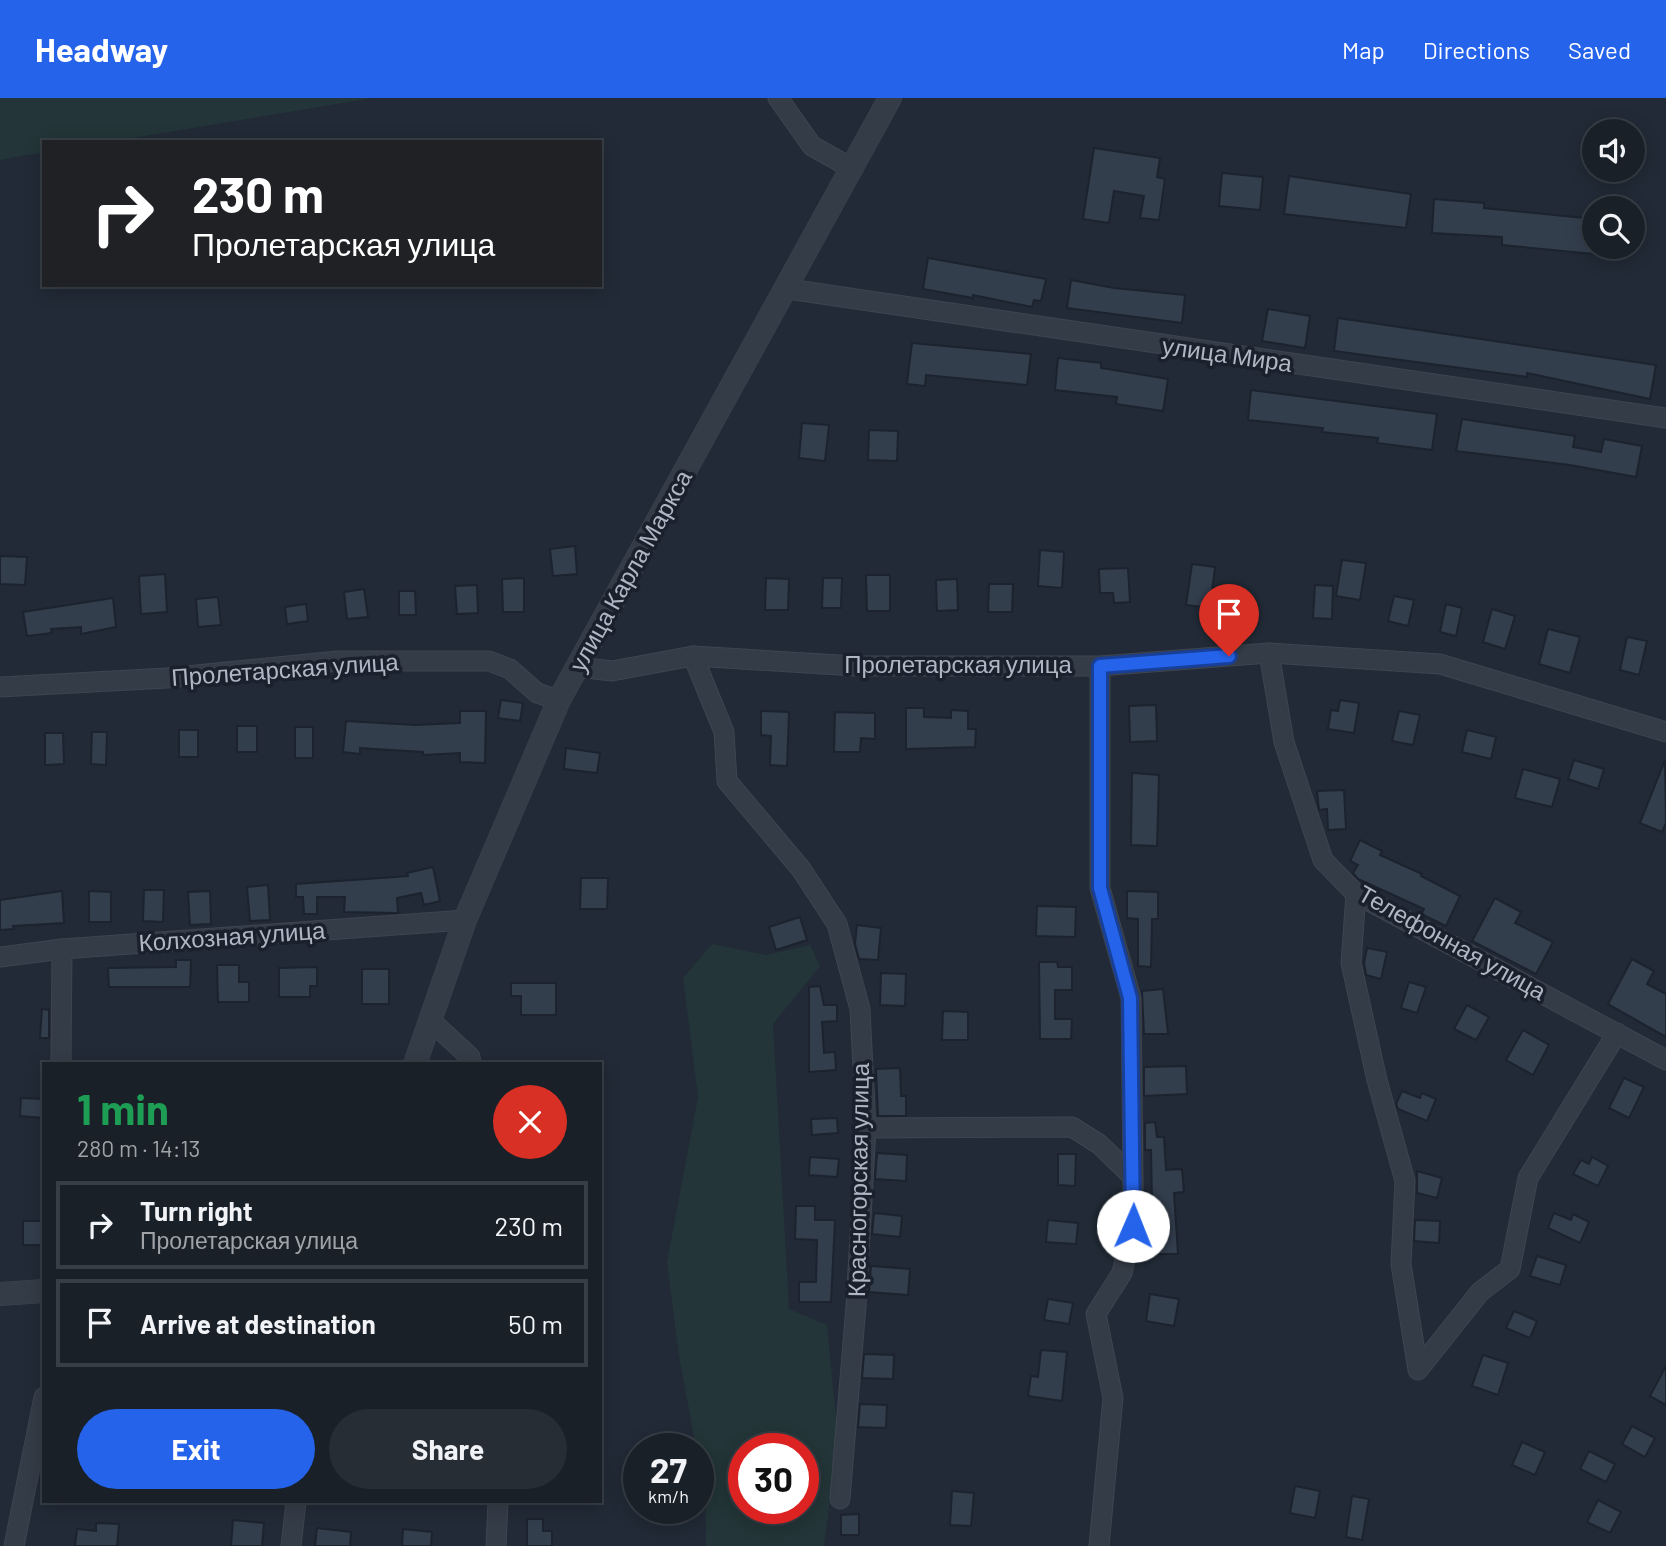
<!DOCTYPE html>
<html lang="en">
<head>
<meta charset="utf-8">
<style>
	body { margin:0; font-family:Barlow,sans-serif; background:#262d34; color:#f1f3f6; height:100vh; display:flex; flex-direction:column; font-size:26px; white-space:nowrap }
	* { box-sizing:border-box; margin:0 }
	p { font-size:23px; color:#9fa3a8 }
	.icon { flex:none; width:38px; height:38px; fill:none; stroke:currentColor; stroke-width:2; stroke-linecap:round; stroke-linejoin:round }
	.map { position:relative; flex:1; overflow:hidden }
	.drawer { position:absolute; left:42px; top:964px; width:560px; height:441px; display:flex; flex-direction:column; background:#192028; border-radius:0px; box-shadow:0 4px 18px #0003,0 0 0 2px #373e45 }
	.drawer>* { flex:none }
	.hud { position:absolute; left:42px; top:42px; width:560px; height:147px; border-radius:0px; box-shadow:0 4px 18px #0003,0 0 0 2px #373e45; background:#202124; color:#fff; overflow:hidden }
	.controls { position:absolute; left:1582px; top:21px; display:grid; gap:14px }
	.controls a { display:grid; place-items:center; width:63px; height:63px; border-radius:50%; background:#192028; box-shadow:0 4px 18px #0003,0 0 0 2px #373e45; font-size:35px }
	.speed { position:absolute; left:623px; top:1335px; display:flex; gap:14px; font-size:35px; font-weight:700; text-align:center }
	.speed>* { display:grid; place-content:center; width:91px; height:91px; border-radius:50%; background:#192028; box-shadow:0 4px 18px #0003,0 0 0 2px #373e45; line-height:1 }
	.speed small { font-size:18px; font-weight:400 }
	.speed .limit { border:10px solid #d22; background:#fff; color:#111 }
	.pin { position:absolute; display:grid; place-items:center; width:60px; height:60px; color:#fff; margin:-72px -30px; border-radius:50% 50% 50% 0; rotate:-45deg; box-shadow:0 0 7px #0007 }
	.pin .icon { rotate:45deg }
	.me { position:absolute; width:77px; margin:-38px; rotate:1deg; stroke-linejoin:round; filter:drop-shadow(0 0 5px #0008) }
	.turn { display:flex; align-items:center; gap:24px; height:147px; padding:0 35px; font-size:32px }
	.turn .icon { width:91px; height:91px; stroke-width:2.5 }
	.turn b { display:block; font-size:49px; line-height:60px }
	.round { display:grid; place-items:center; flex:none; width:74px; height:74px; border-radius:37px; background:#262d34 }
	.overview { display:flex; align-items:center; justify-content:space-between; height:119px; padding:0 35px }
	h1 { font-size:42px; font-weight:700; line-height:52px; color:#1e9e55 }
	.primary-button { display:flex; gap:14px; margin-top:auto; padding:14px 35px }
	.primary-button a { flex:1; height:80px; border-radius:42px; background:#2563eb; color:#fff; font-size:28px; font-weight:700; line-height:80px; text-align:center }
	.primary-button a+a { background:#262d34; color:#f1f3f6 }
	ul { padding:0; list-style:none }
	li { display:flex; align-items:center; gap:21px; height:88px; margin:0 14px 10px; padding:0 21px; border:4px solid #373e45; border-radius:0px }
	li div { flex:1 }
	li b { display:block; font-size:26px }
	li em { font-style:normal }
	header { display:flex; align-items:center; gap:42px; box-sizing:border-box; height:98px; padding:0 35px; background:#2563eb; color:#fff }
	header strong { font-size:33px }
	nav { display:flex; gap:38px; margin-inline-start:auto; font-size:24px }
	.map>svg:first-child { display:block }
	.green { fill:#233538; fill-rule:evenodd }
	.building { fill:#333e4d; stroke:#1c232e; stroke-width:2 }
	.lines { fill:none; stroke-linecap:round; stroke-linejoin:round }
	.minor-casing { stroke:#3e4551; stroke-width:21 }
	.tertiary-casing { stroke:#3e4551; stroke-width:24 }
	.minor { stroke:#343c47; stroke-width:19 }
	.tertiary { stroke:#343c47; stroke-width:23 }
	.route-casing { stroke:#184099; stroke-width:18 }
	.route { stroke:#2563eb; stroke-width:12 }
	.labels { text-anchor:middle; stroke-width:7; stroke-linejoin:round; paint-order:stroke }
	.street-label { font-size:24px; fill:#afb6c4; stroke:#1a212c }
</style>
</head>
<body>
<header>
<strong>Headway</strong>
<nav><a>Map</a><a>Directions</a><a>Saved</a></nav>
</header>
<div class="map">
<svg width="1666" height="1448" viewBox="0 0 1666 1448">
	<rect width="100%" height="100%" fill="#212a36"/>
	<g class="green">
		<path d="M0,0H373L108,44H44V54L0,62Z"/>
		<path d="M712,846L766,857L810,847L820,868L773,926L789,1211L827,1227L838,1340L824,1448H706V1403L679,1258L667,1164L698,999L683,880ZM744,1351H803V1410H744Z"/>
	</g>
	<g class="building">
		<path d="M1094,50L1160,60L1157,79L1165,81L1159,122L1140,120L1144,98L1114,93L1109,125L1083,121Z"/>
		<path d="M1222,75L1263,79L1260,112L1219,108Z"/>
		<path d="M1289,78L1411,96L1406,130L1284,116Z"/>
		<path d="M1434,101L1484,105V110L1594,121V156L1502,147V139L1432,135Z"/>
		<path d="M928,160L1046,181L1041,203L1034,202L1032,209L973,197V200L923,191Z"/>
		<path d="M1071,182L1114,190L1185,197L1182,225L1067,210Z"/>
		<path d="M1268,211L1310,218L1305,250L1262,243Z"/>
		<path d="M1338,220L1656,267L1650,301L1527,275V279L1334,253Z"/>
		<path d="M912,245L1031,256L1027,287L926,277L925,288L907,286Z"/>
		<path d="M1058,260L1101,265V270L1168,281L1163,313L1116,306L1117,299L1055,292Z"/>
		<path d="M1251,292L1437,316L1432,352L1377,345L1378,340L1322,334L1323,330L1248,322Z"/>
		<path d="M1462,321L1575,338L1573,349L1601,354L1604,341L1642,348L1636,379L1570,367L1456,353Z"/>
		<path d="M802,325L829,327L825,363L799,360Z"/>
		<path d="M869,332L898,333L897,363L868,362Z"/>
		<path d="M575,448L577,476L553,478L550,451Z"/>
		<path d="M1040,452L1064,454L1062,490L1038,488Z"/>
		<path d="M0,458L27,459L25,487L0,486Z"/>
		<path d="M1342,462L1366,465L1360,502L1336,498Z"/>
		<path d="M1192,466L1215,469L1210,510L1186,507Z"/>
		<path d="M1128,470L1130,504L1114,505L1113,495H1100L1099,471Z"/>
		<path d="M165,476L167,514L141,516L139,478Z"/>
		<path d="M866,477H890V513H867Z"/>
		<path d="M524,480V514H503L502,481Z"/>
		<path d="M766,480L789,481L788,512H765Z"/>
		<path d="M823,480H842L841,510H822Z"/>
		<path d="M957,481L958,512L937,513L936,482Z"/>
		<path d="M989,486H1013L1012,514H988Z"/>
		<path d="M477,487L478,515L457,516L455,488Z"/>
		<path d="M1315,487L1333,488L1332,521L1313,520Z"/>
		<path d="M364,491L368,519L347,521L344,494Z"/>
		<path d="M399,493H415L416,517H399Z"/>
		<path d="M1394,498L1414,502L1408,528L1388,523Z"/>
		<path d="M218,499L221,527L198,529L196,501Z"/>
		<path d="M113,500L116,529L81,536V529L51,531L52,535L27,538L23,514Z"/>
		<path d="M306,506L308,523L287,526L285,509Z"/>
		<path d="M1446,506L1462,510L1456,538L1440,534Z"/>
		<path d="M1492,511L1515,518L1505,551L1483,544Z"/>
		<path d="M1548,531L1580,539L1570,575L1539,566Z"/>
		<path d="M1627,539L1647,543L1639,577L1620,572Z"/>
		<path d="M501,602L523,605L520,623L498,620Z"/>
		<path d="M1340,602L1359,605L1354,635L1328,631L1331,612L1338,613Z"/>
		<path d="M1156,607L1157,643L1130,644L1129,608Z"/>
		<path d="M906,610H924V619L951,620V612L968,613V631H976L975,649L906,651Z"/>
		<path d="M460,613H486L485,665L460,664V655L423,657V654L360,650V656L343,654L346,623L415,627L460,625Z"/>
		<path d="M761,613L789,614L787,668L770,667L771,638L761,637Z"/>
		<path d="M1399,613L1420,617L1413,647L1392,643Z"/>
		<path d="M835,614L875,615V641L861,640L860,654H834Z"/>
		<rect x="237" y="628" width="20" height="26"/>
		<rect x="295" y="629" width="18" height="31"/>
		<rect x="179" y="632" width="19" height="27"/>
		<path d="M1467,632L1496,639L1491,661L1462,654Z"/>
		<path d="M92,634H107L106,667L91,666Z"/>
		<path d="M45,635H63L64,666L45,667Z"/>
		<path d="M566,650L600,655L597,675L564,671Z"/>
		<path d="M1574,662L1604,671L1598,691L1568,681Z"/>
		<path d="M1665,662L1666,725L1662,734L1640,725Z"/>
		<path d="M1523,671L1560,681L1552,709L1515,700Z"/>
		<path d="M1132,675L1159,677L1157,748L1131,747Z"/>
		<path d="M1344,692L1346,731L1328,732L1327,711L1319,712L1317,693Z"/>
		<path d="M1360,742L1382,753L1380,757L1422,776L1421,778L1460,798L1446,828L1421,816L1424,811L1358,781L1353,775L1358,767L1350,763Z"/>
		<path d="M433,769L440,803L424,807L421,795L397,800L398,815L344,814L345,799H317V816H304L303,799H296V786L408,778L407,775Z"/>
		<path d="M581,780H608L607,811H580Z"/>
		<path d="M268,787L270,822L250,823L247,789Z"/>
		<path d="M144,792H164L163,824L143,823Z"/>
		<path d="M62,793L64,825L13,828L14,831L0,832V802Z"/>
		<path d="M89,793L111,794V824H89Z"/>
		<path d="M210,793L211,826L190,827L188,794Z"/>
		<path d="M1127,793L1158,794V821H1152L1151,869L1138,868V821L1127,820Z"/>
		<path d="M1495,800L1521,814L1515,825L1553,844L1536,876L1472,843Z"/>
		<path d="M1037,808L1076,809L1075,839L1036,838Z"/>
		<path d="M800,819L807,842L776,852L769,829Z"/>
		<path d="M857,827L881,830L878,862L859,861L855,846Z"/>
		<path d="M1367,850L1387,854L1381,881L1366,877L1364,865Z"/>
		<path d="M1632,861L1654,873L1647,886L1666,896V939L1608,906Z"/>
		<path d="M176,862H191L190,889H109L108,870L176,869Z"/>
		<path d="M1039,864H1057L1058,869H1072V892H1055V921H1072L1071,941H1040Z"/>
		<path d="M217,867H239V884H249V904H218Z"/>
		<path d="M317,869V888H310V899H279V870Z"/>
		<rect x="362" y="871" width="27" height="35"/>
		<path d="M881,875L906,876L905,908L880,907Z"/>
		<path d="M1409,884L1426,889L1417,915L1401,910Z"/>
		<path d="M511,885H556V917H521V898H511Z"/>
		<path d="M820,888L824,907H837V923L822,924L824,955L835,954L836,972L809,974V889Z"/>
		<path d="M1163,891L1168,936H1144L1142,893Z"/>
		<path d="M1467,907L1489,919L1476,942L1454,931Z"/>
		<path d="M42,911L49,912V940H40Z"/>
		<path d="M943,913L968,914V942H942Z"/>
		<path d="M1523,932L1549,947L1533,977L1506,962Z"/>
		<path d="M1186,968L1187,996L1144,998V969Z"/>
		<path d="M900,970L901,998H906V1018H878L876,971Z"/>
		<path d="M1624,980L1644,989L1629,1020L1609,1010Z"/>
		<path d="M1402,993L1420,1000L1422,995L1436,1001L1427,1023L1398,1011L1396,1006Z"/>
		<path d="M21,1000L44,1001V1020L20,1018Z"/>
		<path d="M837,1020L838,1035L812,1037L811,1021Z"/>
		<path d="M1155,1024L1157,1039H1164L1166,1072L1182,1071L1184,1094L1174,1095L1178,1156H1153L1151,1052H1145V1025Z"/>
		<path d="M877,1055L907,1057L906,1083L875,1081Z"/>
		<path d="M1058,1056H1076L1075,1088L1058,1087Z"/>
		<path d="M810,1059L839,1061L837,1079L809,1077Z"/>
		<path d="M1592,1059L1608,1068L1598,1088L1573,1076L1581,1062L1589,1066Z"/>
		<path d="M1417,1073L1442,1080L1437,1100L1417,1095Z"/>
		<path d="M796,1108H815V1122H835L831,1204H799V1184H816L817,1142L795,1141Z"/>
		<path d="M874,1115L902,1118L900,1139L872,1136Z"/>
		<path d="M1554,1115L1571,1122L1573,1116L1589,1124L1580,1145L1548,1130Z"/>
		<path d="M1048,1122L1078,1125L1076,1146L1046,1144Z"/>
		<path d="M1415,1122L1440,1123L1439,1145L1414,1143Z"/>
		<rect x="23" y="1123" width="21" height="24"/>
		<path d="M1537,1158L1566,1167L1560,1187L1530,1178Z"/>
		<path d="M871,1168L910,1171L908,1197L869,1194Z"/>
		<path d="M1150,1196L1179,1201L1174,1228L1146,1223Z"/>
		<path d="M1048,1201L1073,1205L1069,1226L1044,1222Z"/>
		<path d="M1514,1213L1537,1223L1530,1240L1506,1230Z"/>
		<path d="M1041,1252L1067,1254L1062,1303L1028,1298L1031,1278L1038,1279Z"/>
		<path d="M864,1256L894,1257L893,1281L862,1280Z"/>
		<path d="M1483,1257L1508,1265L1498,1297L1472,1288Z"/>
		<path d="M1666,1268V1307L1650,1298Z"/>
		<path d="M860,1306L887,1307L886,1330L858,1329Z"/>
		<path d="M1632,1328L1655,1340L1645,1359L1622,1346Z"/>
		<path d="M1522,1344L1545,1354L1535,1377L1512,1367Z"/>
		<path d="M1589,1353L1615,1366L1606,1384L1580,1371Z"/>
		<path d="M1295,1388L1320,1393L1315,1420L1290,1415Z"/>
		<path d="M952,1393L974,1395L971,1428L950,1427Z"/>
		<path d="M1352,1398L1369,1401L1362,1442L1346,1439Z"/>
		<path d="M1598,1402L1621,1414L1610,1435L1587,1424Z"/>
		<path d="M859,1416V1437H841V1417Z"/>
		<path d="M527,1421H543V1433H552V1448H527Z"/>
		<path d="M233,1422L264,1425L262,1448H231Z"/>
		<path d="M96,1425L119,1426L117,1448H75L77,1431L96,1433Z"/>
		<path d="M317,1430L351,1434L350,1448H315Z"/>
		<path d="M403,1431L432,1434L431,1448H402Z"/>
	</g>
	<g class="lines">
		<g class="minor-casing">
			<g id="minor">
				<path d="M778,0L812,48L853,71"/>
				<path d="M788,191L1666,320"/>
				<path d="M1269,555L1284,644L1323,762L1356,796L1666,962"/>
				<path d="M693,558L724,634L727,683L801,771L837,826L860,911L866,1030L856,1208L840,1401"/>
				<path d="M577,569L612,573L693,558L855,568H1100L1269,555L1440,566L1666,634"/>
				<path d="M0,589L167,580L338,563H489L510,571L537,595L559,602"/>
				<path d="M1356,796L1351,865L1377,982L1405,1083L1401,1166L1418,1272L1480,1194L1510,1171L1528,1080L1617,935"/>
				<path d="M0,859L62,851L465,822"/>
				<path d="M430,922L470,959L471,966"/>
				<path d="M61,966L62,851"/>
				<path d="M866,1030L1072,1029L1099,1046L1133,1079"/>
				<path d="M14,1448L44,1299"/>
				<path d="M291,1448L296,1404"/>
				<path d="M496,1448L498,1404"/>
				<path d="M1099,1448L1113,1300L1096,1216L1122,1175L1133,1128V1079L1131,900L1100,790V568"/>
			</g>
		</g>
		<g class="tertiary-casing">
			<g id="tertiary">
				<path d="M415,966L465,822L559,602L890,0"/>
				<path d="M0,1196L44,1193"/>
			</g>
		</g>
		<use href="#minor" class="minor"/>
		<use href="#tertiary" class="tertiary"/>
	</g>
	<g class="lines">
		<g class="route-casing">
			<path id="route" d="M1133,1128L1130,900L1100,790V568L1229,558"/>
		</g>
		<use href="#route" class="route"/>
	</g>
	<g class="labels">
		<g class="street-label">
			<text transform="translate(1227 257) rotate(8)" y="8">улица Мира</text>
			<text transform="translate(631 473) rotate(-61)" y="8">улица Карла Маркса</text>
			<text x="958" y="575">Пролетарская улица</text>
			<text transform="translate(285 572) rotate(-4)" y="8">Пролетарская улица</text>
			<text transform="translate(232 839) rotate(-4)" y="8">Колхозная улица</text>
			<text transform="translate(1452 845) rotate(29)" y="8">Телефонная улица</text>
			<text transform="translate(859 1082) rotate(-89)" y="8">Красногорская улица</text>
		</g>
	</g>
</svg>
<div class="controls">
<a><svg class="icon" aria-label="sound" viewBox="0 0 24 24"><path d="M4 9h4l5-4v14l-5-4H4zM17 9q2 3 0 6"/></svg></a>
<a><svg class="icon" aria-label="search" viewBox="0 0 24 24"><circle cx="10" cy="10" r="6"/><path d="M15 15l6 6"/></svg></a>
</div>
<div class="speed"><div>27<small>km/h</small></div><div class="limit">30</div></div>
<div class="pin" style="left:1229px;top:558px;background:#d93025"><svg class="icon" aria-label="arrive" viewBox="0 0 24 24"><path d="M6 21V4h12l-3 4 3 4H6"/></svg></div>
<svg class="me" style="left:1133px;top:1128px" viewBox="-20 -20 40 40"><circle r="19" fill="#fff"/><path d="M0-13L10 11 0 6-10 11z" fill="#2563eb"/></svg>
<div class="hud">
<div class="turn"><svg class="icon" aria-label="right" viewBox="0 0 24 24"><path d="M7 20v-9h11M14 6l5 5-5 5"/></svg><div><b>230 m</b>Пролетарская улица</div></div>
</div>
<section class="drawer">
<div class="overview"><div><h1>1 min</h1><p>280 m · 14:13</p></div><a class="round" style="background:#d93025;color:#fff"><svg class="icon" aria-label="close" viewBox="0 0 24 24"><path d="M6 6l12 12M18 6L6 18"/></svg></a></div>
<ul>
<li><svg class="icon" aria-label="right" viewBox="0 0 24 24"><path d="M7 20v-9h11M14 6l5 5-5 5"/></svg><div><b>Turn right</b><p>Пролетарская улица</p></div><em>230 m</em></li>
<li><svg class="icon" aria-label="arrive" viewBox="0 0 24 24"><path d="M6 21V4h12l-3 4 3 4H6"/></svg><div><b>Arrive at destination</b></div><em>50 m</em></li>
</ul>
<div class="primary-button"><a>Exit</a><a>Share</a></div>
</section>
</div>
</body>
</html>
